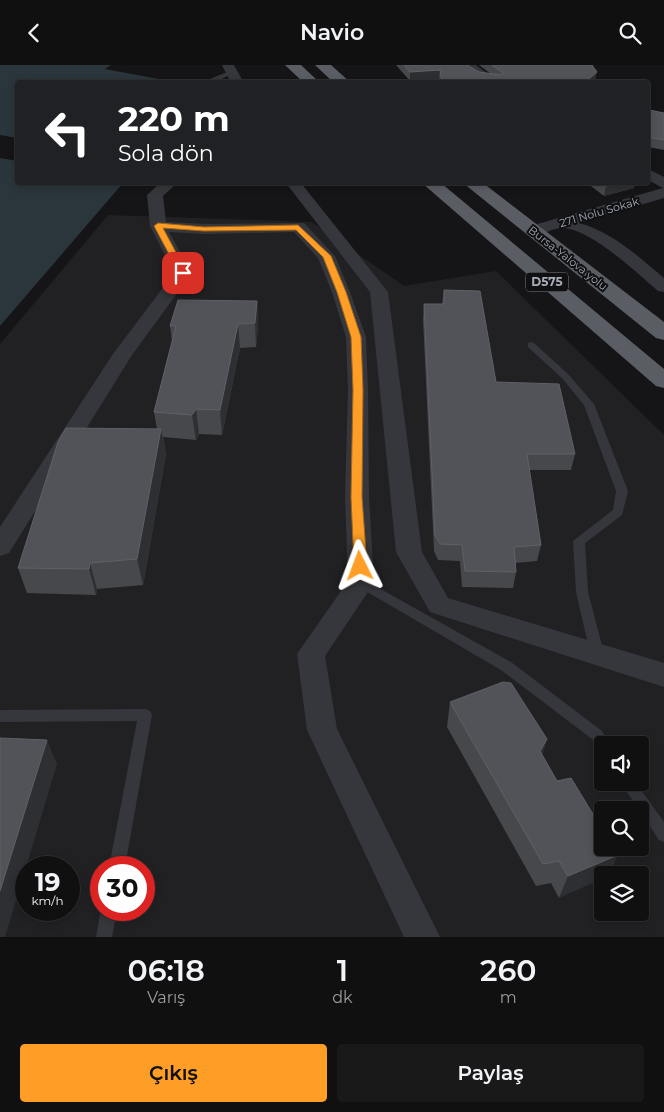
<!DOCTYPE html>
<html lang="tr">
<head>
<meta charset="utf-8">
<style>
	body { margin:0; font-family:Montserrat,sans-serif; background:#19191a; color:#f1f3f6; height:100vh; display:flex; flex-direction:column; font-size:19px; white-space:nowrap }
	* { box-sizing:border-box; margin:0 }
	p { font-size:16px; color:#9c9d9f }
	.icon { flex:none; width:28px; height:28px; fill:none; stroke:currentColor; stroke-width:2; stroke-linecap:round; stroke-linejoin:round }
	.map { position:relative; height:872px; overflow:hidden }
	.details { display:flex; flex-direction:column; background:#101011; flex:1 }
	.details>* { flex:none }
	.banner { position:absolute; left:15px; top:15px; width:635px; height:105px; border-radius:5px; box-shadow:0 2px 8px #0003,0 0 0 1px #303031; background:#202124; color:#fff; overflow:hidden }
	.tools { position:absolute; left:594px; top:671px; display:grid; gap:10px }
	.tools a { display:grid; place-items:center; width:55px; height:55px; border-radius:5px; background:#101011; box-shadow:0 2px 8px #0003,0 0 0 1px #303031; font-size:25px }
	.speed { position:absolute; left:15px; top:791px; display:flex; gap:10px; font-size:25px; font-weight:700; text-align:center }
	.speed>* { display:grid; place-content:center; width:65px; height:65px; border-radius:50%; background:#101011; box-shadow:0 2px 8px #0003,0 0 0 1px #303031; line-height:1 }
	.speed small { font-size:12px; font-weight:400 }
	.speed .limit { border:8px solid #d22; background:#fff; color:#111 }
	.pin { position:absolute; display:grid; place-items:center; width:42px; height:42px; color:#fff; margin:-21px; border-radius:10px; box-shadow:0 2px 8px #0006 }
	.me { position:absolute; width:55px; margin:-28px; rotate:357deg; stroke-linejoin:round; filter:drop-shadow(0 0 4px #0008) }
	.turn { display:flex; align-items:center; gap:18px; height:105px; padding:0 20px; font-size:22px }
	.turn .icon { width:65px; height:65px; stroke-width:2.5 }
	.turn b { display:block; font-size:35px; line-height:42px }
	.eta { display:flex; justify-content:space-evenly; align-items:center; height:85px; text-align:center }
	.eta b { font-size:30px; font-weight:600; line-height:35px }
	.cta { display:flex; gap:10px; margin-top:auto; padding:10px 20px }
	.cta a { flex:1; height:58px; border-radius:5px; background:#fe9e26; color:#111; font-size:20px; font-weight:600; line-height:58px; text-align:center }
	.cta a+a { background:#19191a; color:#f1f3f6 }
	header { display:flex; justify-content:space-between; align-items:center; height:65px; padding:0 20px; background:#101011; font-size:22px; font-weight:600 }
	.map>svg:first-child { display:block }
	.built { fill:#212124; fill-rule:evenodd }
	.water { fill:#2a363c }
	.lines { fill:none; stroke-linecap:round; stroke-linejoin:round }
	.service { fill:#36373c; fill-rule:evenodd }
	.minor { fill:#36373c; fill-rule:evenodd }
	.trunk { fill:#5a5e64; fill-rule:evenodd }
	.wall { fill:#46484c }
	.shaded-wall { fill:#2e2f32 }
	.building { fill:#515358; stroke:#5e6167 }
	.route { fill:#fe9e26; stroke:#a56719 }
	.labels { text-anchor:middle; stroke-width:4; stroke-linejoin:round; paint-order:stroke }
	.far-street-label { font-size:11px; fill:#a6adb8; stroke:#101012 }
	.shield { fill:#101012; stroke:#797e86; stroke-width:1 }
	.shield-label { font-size:12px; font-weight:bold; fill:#a6adb8 }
</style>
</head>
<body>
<header><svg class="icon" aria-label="back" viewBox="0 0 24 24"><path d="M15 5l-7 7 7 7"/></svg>Navio<svg class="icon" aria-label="search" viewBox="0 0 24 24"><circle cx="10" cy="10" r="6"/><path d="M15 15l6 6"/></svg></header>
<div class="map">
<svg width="664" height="872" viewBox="0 0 664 872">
	<rect width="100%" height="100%" fill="#151517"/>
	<path class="built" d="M108,150L312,157L404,221L496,206L664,370V872H0V279ZM602,680H640V718H602ZM602,745H640V782H602ZM26,802H69V845H26ZM101,802H144V845H101ZM602,810H640V848H602Z"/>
	<g class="water">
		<path d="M0,0H111L105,4L175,17L18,18L17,73L0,70Z"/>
		<path d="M0,93L17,96L18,118H123L0,261Z"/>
	</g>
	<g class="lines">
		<g class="service">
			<path d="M230,6L235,7L214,18H207L212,13Z"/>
			<path d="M531,277L534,278L568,309L594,339L628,426L622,450L585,478L588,527L604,588L602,592L597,593L592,592L590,588L576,527L573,476L613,445L616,426L584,340L562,313L528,282V278Z"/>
			<path d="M361,513L511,597L602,666L610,680H602V686L598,684L592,674L501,605L357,521L355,518L357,515Z"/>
			<path d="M145,644L150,646L152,650L125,802H109L137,656L0,657V645Z"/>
			<path d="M621,718H636L664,757V777L659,775Z"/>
			<path d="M101,844L117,845L112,872H96Z"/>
		</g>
		<g class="minor">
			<path d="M222,0H234L244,18H231Z"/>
			<path d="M464,0H476L500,18C487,18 468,15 464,0Z"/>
			<path d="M648,104L664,112V133L579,158C612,167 638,191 664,213V227L658,226C637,208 589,162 561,163C549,164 539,173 527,170L525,166L527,162L663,123L648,115Z"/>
			<path d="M160,118H177L163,131L166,157L205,159L304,158L335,191L350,227L366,272L368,325L369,432L374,518L325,591L337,664L440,872H404L307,665L297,589L348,516L345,432L348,325L346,272L332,227L318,193L294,167L205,169L169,167L192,208L132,290L9,488L0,491V462L113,289L174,208L150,161L147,130Z"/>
			<path d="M286,118H301L388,227L422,487L448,533L664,598V622L430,547L396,487L370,227Z"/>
		</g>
		<g class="trunk">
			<path d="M285,0H301L320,18H304Z"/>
			<path d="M315,0H331L351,18H334Z"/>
			<path d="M422,118H441L664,304V323L656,321Z"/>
			<path d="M463,118H483L664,257V275L656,273Z"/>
		</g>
	</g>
	<g class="wall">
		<path d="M396,0H468L469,1L479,7L491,9L479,0H592L595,16L593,18H440L439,14L410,16Z"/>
		<path d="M648,48H664V85L648,82Z"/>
		<path d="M587,118H635L634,123L604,131Z"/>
		<path d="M444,225L496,317L575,389L571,405H529L541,480L537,496L515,498L516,507L513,523L462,522L460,496L438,495L434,486L423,254L424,239H442Z"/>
		<path d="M257,236L258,261L256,282L240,283L222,370L199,369L196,375L163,372L166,389L143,520L97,524L96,530L27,528L18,503L157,364L154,347L172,276L170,261Z"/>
		<path d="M450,637L547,674L542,690L557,716L602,764L559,833L551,818L536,821L447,662Z"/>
	</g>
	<g class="shaded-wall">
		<path d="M440,5L439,14L410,16V7Z"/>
		<path d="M597,7L595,16L593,18H584Z"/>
		<path d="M620,118H635L634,123L604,131L606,121Z"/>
		<path d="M257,236L258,261L256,282L255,258Z"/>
		<path d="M238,259L240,283L222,370L220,345Z"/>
		<path d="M196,344L199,369L196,375L192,350Z"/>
		<path d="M161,364L166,389L143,520L137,494Z"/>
		<path d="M90,498L97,524L96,530L89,504Z"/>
		<path d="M547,674L539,699L540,686Z"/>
		<path d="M47,675L57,699L5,872H0V826Z"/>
		<path d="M618,790L609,810H602V814L559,833L568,811Z"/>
	</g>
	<g class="building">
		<path d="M404,0H468L469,1L479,7L502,10V7L492,0H592L597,7L584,18H444L442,15L440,5L410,7Z"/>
		<path d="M649,45L664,48V75L648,72V48Z"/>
		<path d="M602,118H620L606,121Z"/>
		<path d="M444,225L480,226L496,317L559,319L575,389H527L541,480L514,482L516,507L465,506L462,480L440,479L435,470L424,239H444Z"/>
		<path d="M178,235L257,236L255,258L238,259L220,345L196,344L192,350L154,347L176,261H170Z"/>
		<path d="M66,363L161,364L137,494L90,498L89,504L18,503L58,377Z"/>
		<path d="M503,617L511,618L547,674L540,686L557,716L571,713L602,764V782H614L618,790L568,811L559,796L543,799L450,637Z"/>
		<path d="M0,673L47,675L0,826Z"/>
	</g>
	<path class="route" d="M158,158L204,162L298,160L331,191L346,227L361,272L363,325L362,432L367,501L365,504H356L354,501L351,432L353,325L351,272L337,227L323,192L296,165L204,166L163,163L187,208L183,211L179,208L154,161Z"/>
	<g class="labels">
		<g class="far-street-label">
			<text transform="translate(599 147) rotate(-16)" y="4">271 Nolu Sokak</text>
			<text transform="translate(568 193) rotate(38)" y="4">Bursa-Yalova yolu</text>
		</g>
		<rect class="shield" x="526" y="207.5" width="42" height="19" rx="4"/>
		<g class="shield-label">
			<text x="547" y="221">D575</text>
		</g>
	</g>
</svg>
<div class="tools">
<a><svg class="icon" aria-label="sound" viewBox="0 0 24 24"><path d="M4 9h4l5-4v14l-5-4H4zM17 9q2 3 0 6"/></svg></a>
<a><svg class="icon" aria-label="search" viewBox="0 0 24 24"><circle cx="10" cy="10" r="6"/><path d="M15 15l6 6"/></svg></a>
<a><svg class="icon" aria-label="layers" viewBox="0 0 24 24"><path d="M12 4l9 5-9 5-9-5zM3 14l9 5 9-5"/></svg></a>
</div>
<div class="speed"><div>19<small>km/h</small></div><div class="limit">30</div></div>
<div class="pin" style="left:183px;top:208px;background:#d93025"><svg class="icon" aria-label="arrive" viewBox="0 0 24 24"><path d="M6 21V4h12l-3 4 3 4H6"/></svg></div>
<svg class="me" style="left:360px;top:501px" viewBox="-20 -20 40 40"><path d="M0-17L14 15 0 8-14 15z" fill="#fe9e26" stroke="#fff" stroke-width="4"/></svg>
<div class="banner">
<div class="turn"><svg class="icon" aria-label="left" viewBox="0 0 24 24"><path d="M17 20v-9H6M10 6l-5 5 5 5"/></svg><div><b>220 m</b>Sola dön</div></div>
</div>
</div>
<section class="details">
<div class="eta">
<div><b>06:18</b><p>Varış</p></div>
<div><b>1</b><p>dk</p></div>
<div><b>260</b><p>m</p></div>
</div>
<div class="cta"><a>Çıkış</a><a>Paylaş</a></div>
</section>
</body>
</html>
